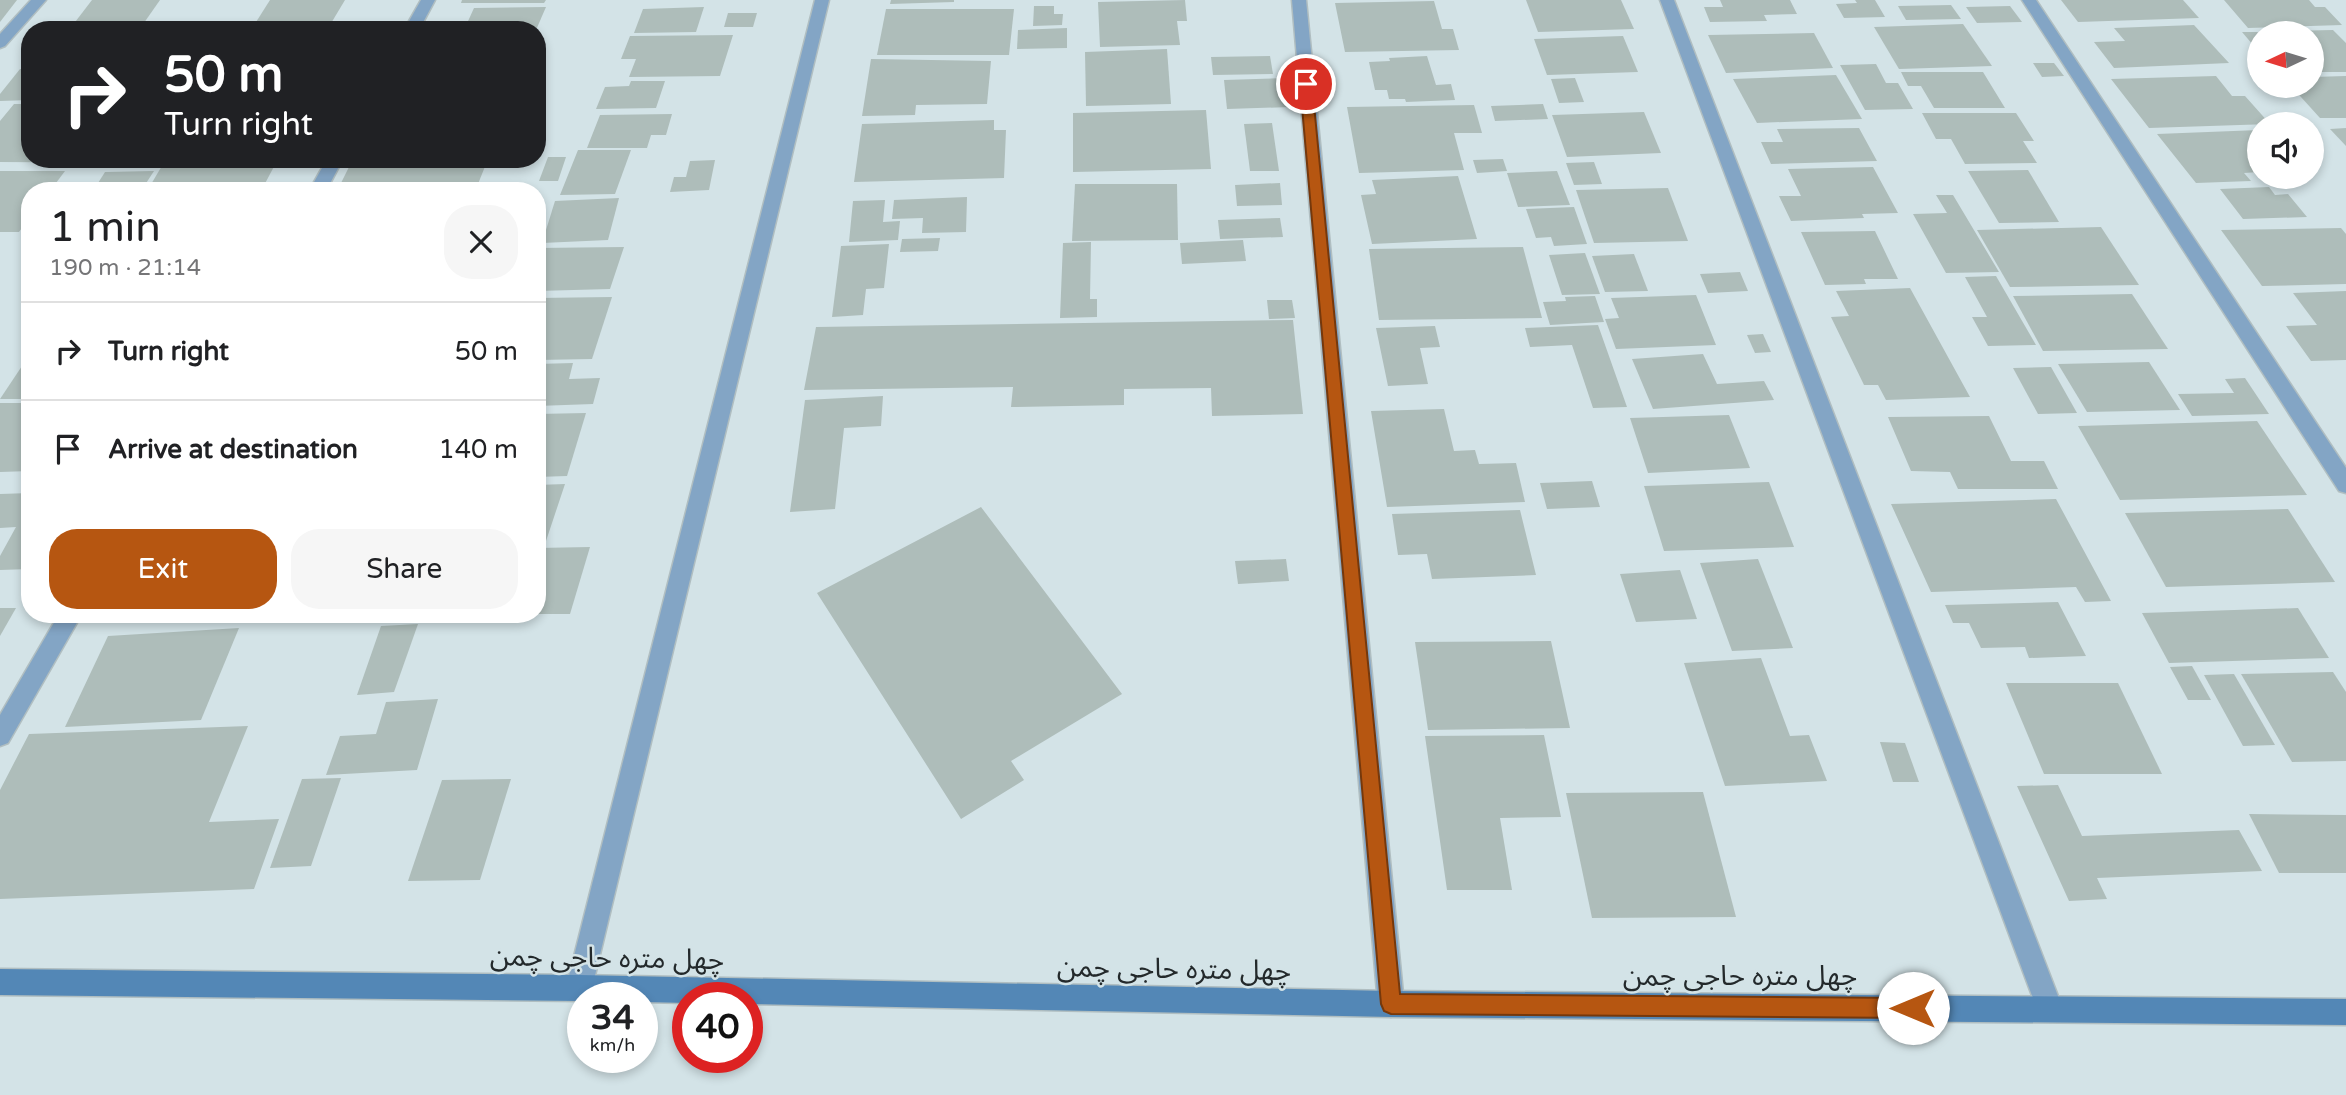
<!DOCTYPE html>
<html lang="en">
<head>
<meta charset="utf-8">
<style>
	body { margin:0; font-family:"Varela Round","Noto Sans Arabic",sans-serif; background:#f6f6f6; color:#202124; height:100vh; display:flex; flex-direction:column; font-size:26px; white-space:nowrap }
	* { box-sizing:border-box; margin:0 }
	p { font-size:23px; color:#757577 }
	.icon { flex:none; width:38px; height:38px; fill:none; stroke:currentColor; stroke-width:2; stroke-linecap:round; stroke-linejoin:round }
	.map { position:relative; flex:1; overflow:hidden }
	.panel { position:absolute; left:21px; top:182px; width:525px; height:441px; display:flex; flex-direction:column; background:#fff; border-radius:28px; box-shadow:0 4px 10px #0003 }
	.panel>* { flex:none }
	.guide { position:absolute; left:21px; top:21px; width:525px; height:147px; border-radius:28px; box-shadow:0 4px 10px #0003; background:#202124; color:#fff; overflow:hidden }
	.needle { width:46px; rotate:266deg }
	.tools { position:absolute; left:2247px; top:21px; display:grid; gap:14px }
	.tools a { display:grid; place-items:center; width:77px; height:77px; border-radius:50%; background:#fff; box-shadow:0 4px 10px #0003; font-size:35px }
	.speed { position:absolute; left:567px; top:982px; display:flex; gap:14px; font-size:35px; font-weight:700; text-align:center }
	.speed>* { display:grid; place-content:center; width:91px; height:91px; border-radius:50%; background:#fff; box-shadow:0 4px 10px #0003; line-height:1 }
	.speed small { font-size:18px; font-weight:400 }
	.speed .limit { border:10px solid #d22; background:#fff; color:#111 }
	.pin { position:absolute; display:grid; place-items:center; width:60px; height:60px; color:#fff; margin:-30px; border:4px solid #fff; border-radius:50%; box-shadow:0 2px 7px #0007 }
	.me { position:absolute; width:77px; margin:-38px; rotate:270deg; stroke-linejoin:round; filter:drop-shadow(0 0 5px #0008) }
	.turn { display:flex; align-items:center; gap:24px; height:147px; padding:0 28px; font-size:32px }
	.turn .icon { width:91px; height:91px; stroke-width:2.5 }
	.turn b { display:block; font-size:49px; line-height:60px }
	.round { display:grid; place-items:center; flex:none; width:74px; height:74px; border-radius:28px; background:#f6f6f6 }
	.head { display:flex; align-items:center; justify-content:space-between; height:119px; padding:0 28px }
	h1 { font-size:42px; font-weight:600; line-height:52px }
	.action { display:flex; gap:14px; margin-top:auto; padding:14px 28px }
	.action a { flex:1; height:80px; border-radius:28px; background:#b65611; color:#fff; font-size:28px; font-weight:600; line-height:80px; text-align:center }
	.action a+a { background:#f6f6f6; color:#202124 }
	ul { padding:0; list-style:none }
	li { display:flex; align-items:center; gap:21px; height:98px; padding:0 28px; border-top:2px solid #e0e0e0 }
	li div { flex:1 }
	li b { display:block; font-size:26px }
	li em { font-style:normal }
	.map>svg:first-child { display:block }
	.building { fill:#aebdba }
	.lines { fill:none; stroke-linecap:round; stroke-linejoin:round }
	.street-casing { stroke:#b0bec1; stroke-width:3 }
	.secondary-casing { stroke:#b0bec1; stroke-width:3 }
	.street { fill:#83a5c5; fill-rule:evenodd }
	.secondary { fill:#5387b6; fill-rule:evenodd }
	.route { fill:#b65611; stroke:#76380b; stroke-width:2 }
	.labels { text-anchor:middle; stroke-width:5; stroke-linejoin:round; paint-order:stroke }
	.near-street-label { font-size:28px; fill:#23292b; stroke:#d3e3e7 }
</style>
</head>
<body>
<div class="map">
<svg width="2346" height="1095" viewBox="0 0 2346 1095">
	<rect width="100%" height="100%" fill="#d3e3e7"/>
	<g class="building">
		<path d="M0,0H17L0,22Z"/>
		<path d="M92,0H160L139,30H69Z"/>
		<path d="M270,0H345L327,30H251Z"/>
		<path d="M462,0H546L544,3H461Z"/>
		<path d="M891,0H954V2L890,4Z"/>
		<path d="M1185,0L1187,21H1177L1180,45L1100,47L1098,2Z"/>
		<path d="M1526,0H1621L1634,29L1538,32Z"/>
		<path d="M1720,0H1790L1797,14L1764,15L1767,21L1710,22L1704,7H1723Z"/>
		<path d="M1855,0H1875L1885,17L1844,18L1836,4L1857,3Z"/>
		<path d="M2061,0H2183L2199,18L2078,22Z"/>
		<path d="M2224,0H2309L2315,7H2325L2342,25L2248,28Z"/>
		<path d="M1434,1L1442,29H1453L1459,50L1345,52L1335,3Z"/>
		<path d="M1951,5L1961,19L1906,20L1898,6Z"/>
		<path d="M1034,6H1054V14H1063L1062,25L1033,26Z"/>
		<path d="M2010,6L2022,22L1977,23L1966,7Z"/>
		<path d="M546,7L536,30H464L474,8Z"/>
		<path d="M704,7L696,32L634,33L643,9Z"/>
		<path d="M886,9H1014L1009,55H877Z"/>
		<path d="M728,13H757L753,27H724Z"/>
		<path d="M1963,24L1992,66L1899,69L1874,27Z"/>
		<path d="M2194,25L2229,63L2114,68L2094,42L2125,41L2114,28Z"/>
		<path d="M1067,28V48L1017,49L1018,30Z"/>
		<path d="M2333,30L2346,43V72H2312V33H2283V31Z"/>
		<path d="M2242,32H2259V52Z"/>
		<path d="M1814,33L1833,68L1726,73L1708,35Z"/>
		<path d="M733,35L720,76L629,77L636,59H621L630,36Z"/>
		<path d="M1623,36L1638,72L1547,75L1534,39Z"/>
		<path d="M1167,49L1171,104L1086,106L1085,52Z"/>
		<path d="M1270,56L1273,74L1213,75L1211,57Z"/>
		<path d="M1427,56L1436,85L1451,84L1455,100L1406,102L1405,99H1389L1387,90H1375L1369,62L1390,61L1389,58Z"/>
		<path d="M871,59L991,61L987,104L916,105L915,115L862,116Z"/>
		<path d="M2033,63H2054L2064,76L2042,77Z"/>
		<path d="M1876,64L1886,83H1898L1913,109L1865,110L1840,65Z"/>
		<path d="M20,69H30V100L0,101V94Z"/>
		<path d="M1901,72H1983L2005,108H1934L1921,86H1908Z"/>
		<path d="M1836,75L1862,119L1757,123L1733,79Z"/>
		<path d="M2216,76L2232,96H2245L2270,124L2149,128L2111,79Z"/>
		<path d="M2346,76V118H2320L2291,86H2312V77Z"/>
		<path d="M1286,78L1290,107L1227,109L1224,80Z"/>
		<path d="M1575,78L1584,102L1559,103L1551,79Z"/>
		<path d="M631,81H665L656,108L596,109L605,87L629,86Z"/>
		<path d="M14,104H30V159H145L143,163L0,162V121Z"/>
		<path d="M1543,104L1548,119L1495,121L1491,106Z"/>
		<path d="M1474,105L1482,133H1454L1464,170L1359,173L1347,107Z"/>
		<path d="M1206,110L1211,169L1073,172V113Z"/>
		<path d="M1644,112L1661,153L1567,157L1552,115Z"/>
		<path d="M1922,113H2016L2034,141H2023L2037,163L1965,164L1951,139H1936Z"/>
		<path d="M672,114L666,135H651L647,148H587L600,115Z"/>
		<path d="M994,120V130H1006L1004,178L854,182L862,124Z"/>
		<path d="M1272,123L1279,171H1250L1244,124Z"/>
		<path d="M1859,128L1877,161L1771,164L1761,142H1783L1777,129Z"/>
		<path d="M2346,128V146L2330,129Z"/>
		<path d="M2259,130V172L2244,173L2251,181L2196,183L2157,134Z"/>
		<path d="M578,150H631L615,194L560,195Z"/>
		<path d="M548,157H566L558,181H539Z"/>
		<path d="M166,159H278L261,191H147Z"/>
		<path d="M353,159H488L478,184L339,187Z"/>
		<path d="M1503,159L1507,171L1477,173L1473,160Z"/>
		<path d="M715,160L709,190L670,192L674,177H686L690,161Z"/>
		<path d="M1594,162L1602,184L1574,185L1566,163Z"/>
		<path d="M1873,167L1898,213L1862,214L1864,218L1791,221L1779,196H1801L1788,169Z"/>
		<path d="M2028,170L2059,222L1999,223L1968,171Z"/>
		<path d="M0,171H65L50,191H30V217L19,232H0Z"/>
		<path d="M154,171L141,191H93L105,172Z"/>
		<path d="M1557,171L1570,205L1518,207L1507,173Z"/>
		<path d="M1458,176L1477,239L1372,244L1361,195L1376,194L1372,180Z"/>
		<path d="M1280,183L1282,205L1237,206L1235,185Z"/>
		<path d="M1075,184H1177L1178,240L1072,241Z"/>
		<path d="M2269,187L2275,195L2288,194L2307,217L2243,219L2220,189Z"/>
		<path d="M1668,188L1688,241L1594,243L1576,190Z"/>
		<path d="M1936,195H1953L1999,272L1946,273L1913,214L1947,213Z"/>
		<path d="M967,197L966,232L922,233L923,218L892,219L894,200Z"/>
		<path d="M619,198L608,240L542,243L555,201Z"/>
		<path d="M885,200L883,222L900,221L898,240L849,242L853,201Z"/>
		<path d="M1574,207L1587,244L1554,246L1551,237L1536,238L1526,209Z"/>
		<path d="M1280,218L1283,237L1220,239L1218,220Z"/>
		<path d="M2101,227L2139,285L2010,287L1977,230Z"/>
		<path d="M2341,228L2346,234V284L2262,286L2221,230Z"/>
		<path d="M1875,231L1898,279H1864L1866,284L1825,285L1801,232Z"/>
		<path d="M940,238L938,251L900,252L902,239Z"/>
		<path d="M1243,240L1246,261L1182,264L1180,243Z"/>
		<path d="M1091,242L1090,299H1097V317L1060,318L1063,243Z"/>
		<path d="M889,244L884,288L866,289L863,315L832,317L841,246Z"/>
		<path d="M624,247L610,289L537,291V248Z"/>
		<path d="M1523,247L1542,318L1379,320L1369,249Z"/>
		<path d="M1585,253L1600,294L1562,295L1549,255Z"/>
		<path d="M1634,254L1648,291L1605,292L1592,256Z"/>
		<path d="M1740,272L1748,291L1708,293L1700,274Z"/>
		<path d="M1996,276L2036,345L1988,346L1972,317H1987L1965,277Z"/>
		<path d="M1910,288L1970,397L1886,400L1878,385H1864L1831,317L1849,316L1836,291Z"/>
		<path d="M2346,291V360L2311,361L2286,326L2317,325L2293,293Z"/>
		<path d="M2132,294L2168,349L2043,351L2013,296Z"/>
		<path d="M1696,295L1716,345L1616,349L1605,319L1619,318L1611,298Z"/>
		<path d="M1595,296L1604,322L1550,325L1543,302L1566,301L1565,297Z"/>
		<path d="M612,297L592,359L537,360V298Z"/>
		<path d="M1267,300H1292L1295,318L1269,319Z"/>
		<path d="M1293,320L1303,414L1212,416L1211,388L1124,389V405L1011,407L1013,387L804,390L816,327Z"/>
		<path d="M1598,325L1627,407L1593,408L1572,345L1530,347L1525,328Z"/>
		<path d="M1435,326L1440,347L1420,348L1428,384L1388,386L1376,328Z"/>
		<path d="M1763,334L1771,352L1755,353L1747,335Z"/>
		<path d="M30,354V399H0Z"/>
		<path d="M1703,354L1717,384L1764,381L1774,400L1653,409L1632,359Z"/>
		<path d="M2149,362L2180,410L2087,412L2058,364Z"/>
		<path d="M573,363L569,379L600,378L593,404L537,406V364Z"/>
		<path d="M2051,367L2077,413L2038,414L2013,368Z"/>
		<path d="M2245,378L2269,414L2192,416L2178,394L2234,393L2225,379Z"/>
		<path d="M883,396L881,426L844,428L835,509L790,512L805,400Z"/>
		<path d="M0,403H30V471L0,472Z"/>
		<path d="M1444,409L1454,451L1475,450L1479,464L1516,463L1525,502L1387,507L1371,411Z"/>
		<path d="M586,413L567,476L537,477V414Z"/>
		<path d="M1729,415L1750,468L1648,473L1630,418Z"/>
		<path d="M1989,416L2011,461H2044L2058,489H1958L1950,472L1911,471L1888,417Z"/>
		<path d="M2257,421L2307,495L2120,500L2078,426Z"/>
		<path d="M1592,481L1600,507L1547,509L1540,483Z"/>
		<path d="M1769,482L1794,547L1664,551L1644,486Z"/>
		<path d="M565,484L545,544H537V485Z"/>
		<path d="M30,493V569L0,570V556L16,527L0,528V494Z"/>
		<path d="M2056,499L2111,601L2085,602L2076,587L1931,592L1891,504Z"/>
		<path d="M981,507L1122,694L1011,761L1024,780L961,819L817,593Z"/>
		<path d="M2288,509L2335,582L2166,587L2125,513Z"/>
		<path d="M1520,510L1536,575L1432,579L1427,554L1398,555L1392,514Z"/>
		<path d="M590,547L570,614H537V548Z"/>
		<path d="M1286,559L1289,581L1238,584L1235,561Z"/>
		<path d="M1758,559L1793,648L1732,651L1700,563Z"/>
		<path d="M1680,570L1697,619L1636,622L1620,574Z"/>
		<path d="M2058,602L2086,656L2029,658L2025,647L1981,648L1969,623H1953L1945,605Z"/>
		<path d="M0,608H16L0,636Z"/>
		<path d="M2298,608L2329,658L2169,663L2142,613Z"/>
		<path d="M418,624L394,692L357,695L381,626Z"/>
		<path d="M239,628L201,720L65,727L108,636Z"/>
		<path d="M1551,641L1570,728L1428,730L1415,642Z"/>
		<path d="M1761,658L1790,736L1809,735L1827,781L1725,786L1684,663Z"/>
		<path d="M2192,666L2211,700H2188L2170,667Z"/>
		<path d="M2333,672L2346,692V761L2292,762L2241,674Z"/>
		<path d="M2234,674L2275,745L2243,746L2204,675Z"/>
		<path d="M2006,683H2118L2162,774H2044Z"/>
		<path d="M438,699L417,770L326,775L340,736L376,734L386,702Z"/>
		<path d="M248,726L209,822L279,819L254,889L0,899V790L29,734Z"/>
		<path d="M1544,735L1561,817L1500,818L1512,890H1447L1425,736Z"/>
		<path d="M1880,742L1905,743L1919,782H1893Z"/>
		<path d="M341,778L311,866L270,868L302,779Z"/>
		<path d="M511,779L480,880L408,881L442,780Z"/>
		<path d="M2058,785L2082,836L2239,830L2262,871L2097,878L2107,899L2069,901L2017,786Z"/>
		<path d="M1703,792L1736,917L1592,918L1566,793Z"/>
		<path d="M2249,814L2346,815V873H2279Z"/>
	</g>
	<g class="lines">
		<g class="street-casing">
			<g id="street">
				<path d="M31,0H46L5,46L0,48V34Z"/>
				<path d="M421,0H435L419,30H404Z"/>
				<path d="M815,0H829L592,988L588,997L579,1001L570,997L566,988Z"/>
				<path d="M1292,0H1306L1404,1004L1400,1013L1391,1017L1382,1013L1378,1004Z"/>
				<path d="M1660,0H1674L2063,1009L2059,1018L2050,1022L2041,1018L2037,1009Z"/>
				<path d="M2022,0H2036L2346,468V493L2339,491Z"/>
				<path d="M327,159H343L326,191H309Z"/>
				<path d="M59,614H82L8,743L0,746V715Z"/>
			</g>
		</g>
		<g class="secondary-casing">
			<path id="secondary" d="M0,969L579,975L1391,991L2346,999V1025L1391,1017L747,1004V998H688V1003L642,1002V998H583V1001L0,995Z"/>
		</g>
		<use href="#street" class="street"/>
		<use href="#secondary" class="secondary"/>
	</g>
	<path class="route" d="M1306,80L1312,84L1400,994L1913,998L1920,1001L1923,1008L1920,1015L1913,1018L1391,1014L1384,1011L1381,1004L1300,84Z"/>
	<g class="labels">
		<g class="near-street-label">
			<text transform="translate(607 957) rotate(1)" y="10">چهل متره حاجی چمن</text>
			<text transform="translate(1174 968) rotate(1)" y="10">چهل متره حاجی چمن</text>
			<text x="1740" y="985">چهل متره حاجی چمن</text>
		</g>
	</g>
</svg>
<div class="tools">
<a><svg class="needle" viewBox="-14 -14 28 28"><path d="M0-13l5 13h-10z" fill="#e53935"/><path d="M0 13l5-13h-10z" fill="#757577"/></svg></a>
<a><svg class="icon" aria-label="sound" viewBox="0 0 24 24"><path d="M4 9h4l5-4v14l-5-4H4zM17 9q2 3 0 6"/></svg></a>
</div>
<div class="speed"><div>34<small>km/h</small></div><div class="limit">40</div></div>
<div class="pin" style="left:1306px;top:84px;background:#d93025"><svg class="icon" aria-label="arrive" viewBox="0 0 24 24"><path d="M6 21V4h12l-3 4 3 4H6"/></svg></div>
<svg class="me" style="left:1913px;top:1008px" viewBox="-20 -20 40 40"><circle r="19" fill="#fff"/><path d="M0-13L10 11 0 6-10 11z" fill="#b65611"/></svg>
<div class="guide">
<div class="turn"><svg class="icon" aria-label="right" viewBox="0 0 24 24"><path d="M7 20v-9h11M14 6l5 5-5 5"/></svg><div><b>50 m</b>Turn right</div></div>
</div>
<section class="panel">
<div class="head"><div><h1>1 min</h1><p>190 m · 21:14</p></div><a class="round"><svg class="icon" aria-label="close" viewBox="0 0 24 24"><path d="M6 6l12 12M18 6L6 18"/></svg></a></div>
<ul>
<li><svg class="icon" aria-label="right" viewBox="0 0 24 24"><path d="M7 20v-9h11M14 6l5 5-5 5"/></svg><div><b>Turn right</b></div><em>50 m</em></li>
<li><svg class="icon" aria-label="arrive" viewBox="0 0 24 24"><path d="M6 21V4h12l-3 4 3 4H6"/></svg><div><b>Arrive at destination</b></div><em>140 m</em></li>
</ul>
<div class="action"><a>Exit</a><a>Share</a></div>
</section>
</div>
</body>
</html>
